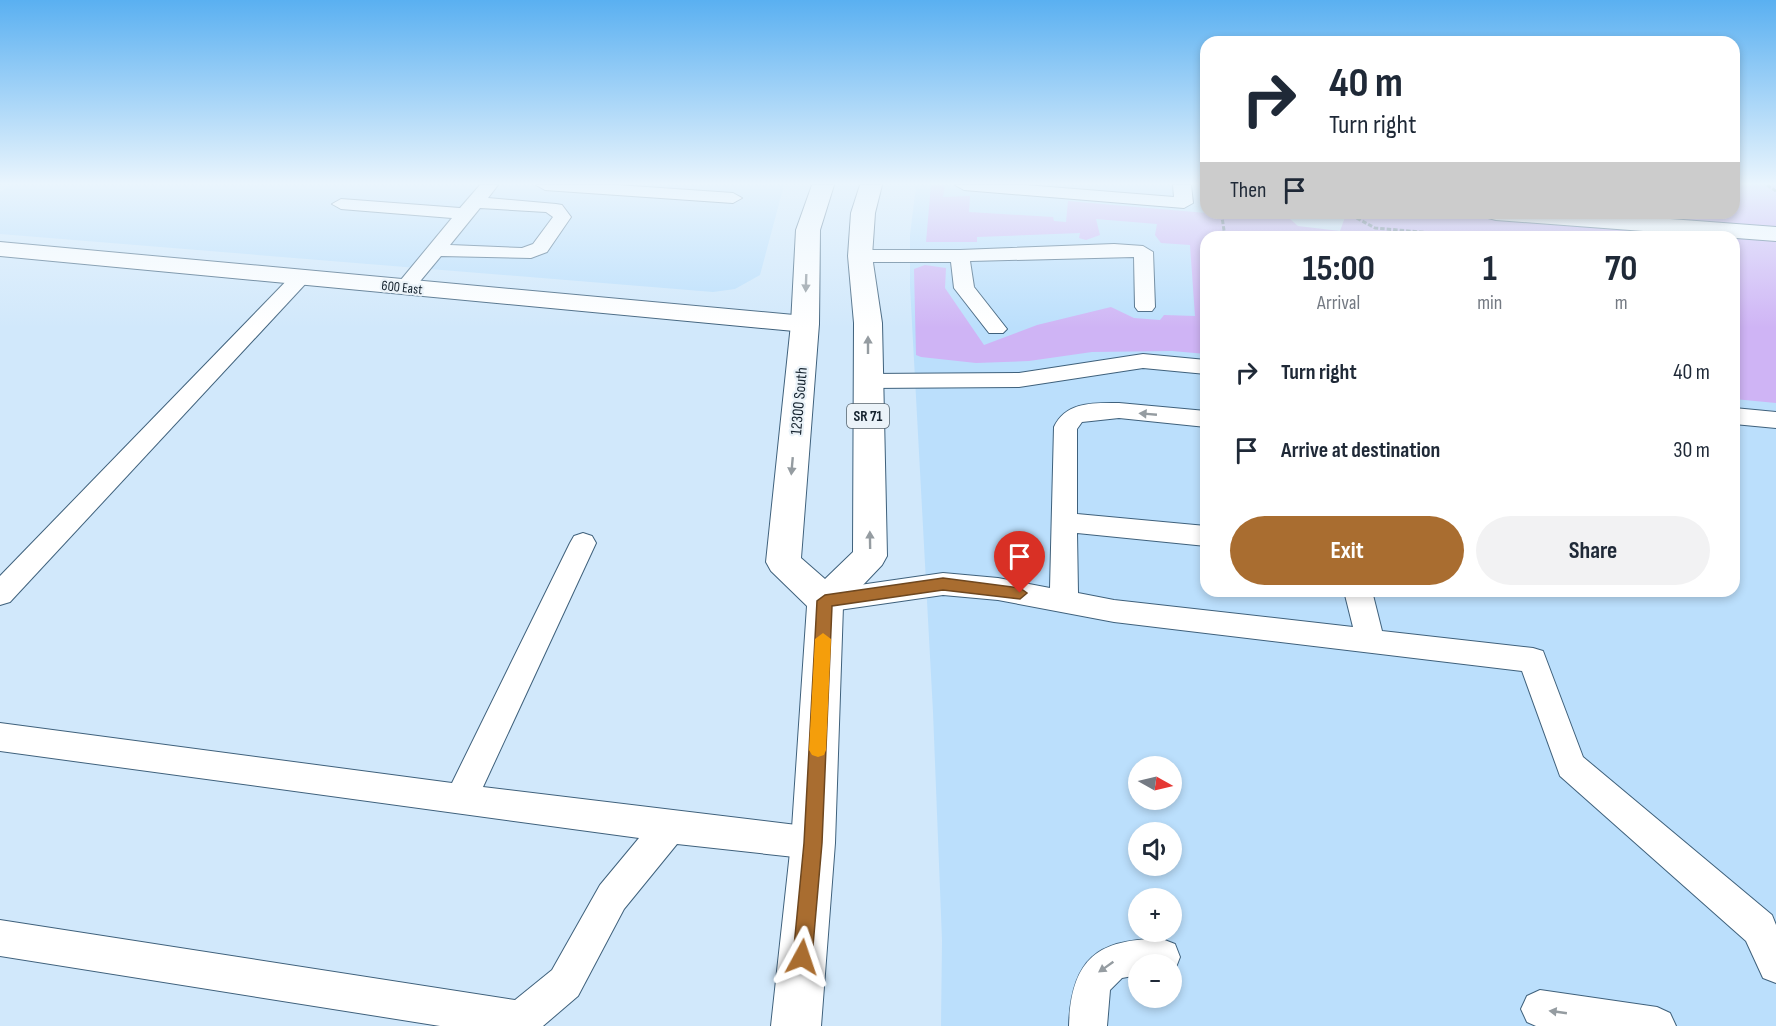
<!DOCTYPE html>
<html lang="en">
<head>
<meta charset="utf-8">
<style>
	body { margin:0; font-family:"Sofia Sans Condensed",sans-serif; background:#f2f2f3; color:#1f2937; height:100vh; display:flex; flex-direction:column; font-size:22px; white-space:nowrap }
	* { box-sizing:border-box; margin:0 }
	p { font-size:20px; color:#747a83 }
	.icon { flex:none; width:33px; height:33px; fill:none; stroke:currentColor; stroke-width:2; stroke-linecap:round; stroke-linejoin:round }
	.map { position:relative; flex:1; overflow:hidden }
	.side { position:absolute; left:1200px; top:231px; width:540px; height:366px; display:flex; flex-direction:column; background:#fff; border-radius:18px; box-shadow:0 3px 9px #0003 }
	.side>* { flex:none }
	.banner { position:absolute; left:1200px; top:36px; width:540px; height:183px; border-radius:18px; box-shadow:0 3px 9px #0003; background:#fff; color:#1f2937; overflow:hidden }
	.needle { width:39px; rotate:98deg }
	.controls { position:absolute; left:1128px; top:756px; display:grid; gap:12px }
	.controls a { display:grid; place-items:center; width:54px; height:54px; border-radius:50%; background:#fff; box-shadow:0 3px 9px #0003; font-size:30px }
	.pin { position:absolute; display:grid; place-items:center; width:51px; height:51px; color:#fff; margin:-62px -26px; border-radius:50% 50% 50% 0; rotate:-45deg; box-shadow:0 0 6px #0007 }
	.pin .icon { rotate:45deg }
	.me { position:absolute; width:66px; margin:-33px; rotate:5deg; stroke-linejoin:round; filter:drop-shadow(0 0 4px #0008) }
	.turn { display:flex; align-items:center; gap:21px; height:126px; padding:0 30px; font-size:27px }
	.turn .icon { width:78px; height:78px; stroke-width:2.5 }
	.turn b { display:block; font-size:42px; line-height:51px }
	.then { display:flex; align-items:center; height:57px; padding:0 30px; background:#0003; gap:12px; font-size:22px }
	.eta { display:flex; justify-content:space-evenly; align-items:center; height:102px; text-align:center }
	.eta b { font-size:36px; font-weight:700; line-height:42px }
	.button { display:flex; gap:12px; margin-top:auto; padding:12px 30px }
	.button a { flex:1; height:69px; border-radius:36px; background:#a96d30; color:#fff; font-size:24px; font-weight:700; line-height:69px; text-align:center }
	.button a+a { background:#f2f2f3; color:#1f2937 }
	ul { padding:0; list-style:none }
	li { display:flex; align-items:center; gap:18px; height:78px; padding:0 30px }
	li div { flex:1 }
	li b { display:block; font-size:22px }
	li em { font-style:normal }
	.map>svg:first-child { display:block }
	.built { fill:#bbdffc; fill-rule:evenodd }
	.green { fill:#cfb4f5 }
	.lines { fill:none; stroke-linecap:round; stroke-linejoin:round }
	.service-casing { stroke:#3f617c; stroke-width:2 }
	.minor-casing { stroke:#3f617c; stroke-width:2 }
	.primary-casing { stroke:#3f617c; stroke-width:2 }
	.path { stroke:#6d7f8e; stroke-width:3; stroke-dasharray:4.5 2; stroke-linecap:butt }
	.service { fill:#fff; fill-rule:evenodd }
	.minor { fill:#fff; fill-rule:evenodd }
	.primary { fill:#fff; fill-rule:evenodd }
	.oneway { fill:#959ca1 }
	.route { fill:#a96d30; stroke:#6e471f; stroke-width:1.5 }
	.slow { fill:#f59e0b }
	.labels { text-anchor:middle; stroke-width:4.5; stroke-linejoin:round; paint-order:stroke }
	.far-street-label { font-size:14px; fill:#14222e; stroke:#ebf3f9 }
	.shield { fill:#ebf3f9; stroke:#54616b; stroke-width:1.5 }
	.shield-label { font-size:15px; font-weight:bold; fill:#14222e }
	.street-label { font-size:16px; fill:#14222e; stroke:#ebf3f9 }
</style>
</head>
<body>
<div class="map">
<svg width="1776" height="1026" viewBox="0 0 1776 1026">
	<rect width="100%" height="100%" fill="#d1e8fb"/>
	<g class="built">
		<path d="M10,185H784L760,275L735,289L713,292L0,234V192Z"/>
		<path d="M916,185H1203L1208,237L1206,591H1734V393L1776,397V1026H941L942,940L933,712L910,286V235ZM1138,766H1172V800H1138ZM1138,832H1172V866H1138ZM1138,898H1172V932H1138ZM1138,964H1172V998H1138Z"/>
	</g>
	<path class="green" d="M931,185H945L943,197L970,196L969,212L1053,217L1054,221L1066,222L1068,201L1206,213H1283L1298,226L1340,231L1345,217L1352,218L1350,213H1734V185H1776V403L1734,399V237H1206V354L1172,351L1092,352L1029,361L976,363L921,357L916,355L914,269L925,265L946,268L945,288L984,345L1037,325L1111,307L1134,318L1160,320L1164,315L1195,316L1190,245L1161,243L1155,235L1157,224L1096,219L1100,235L1086,240L1079,238L1080,233L977,237V242H926Z"/>
	<g class="lines">
		<g class="service-casing">
			<g id="service">
				<path d="M480,185H498L488,198L556,204L562,205L571,217L547,252L531,258L441,256L412,291H398L395,287L452,218L341,209L332,204L341,199L460,208ZM480,208L546,212L553,217L533,244L522,248L450,245Z"/>
				<path d="M536,185H617L733,193L742,198L733,203L545,190Z"/>
				<path d="M955,185H1025L1174,197L1173,185H1191L1193,203L1184,208L964,190Z"/>
				<path d="M1114,244L1143,246L1153,252L1155,307L1152,311H1138L1135,307L1134,257L970,261L974,287L1007,329L1003,333H989L954,288L951,262H860L850,256L860,250H960Z"/>
				<path d="M302,270L309,272L312,276L309,280L10,602L0,605V576L295,272Z"/>
				<path d="M1143,354L1206,360V374L1143,368L1019,387L868,388L860,386L857,381L860,376L868,374L1019,373Z"/>
				<path d="M1119,403L1206,411V427L1119,418L1082,422L1077,429V514L1206,526V546L1077,533L1078,593L1114,600L1353,627L1344,591H1372L1382,631L1533,648L1543,651L1583,757L1772,915L1776,925V983L1763,978L1746,941L1560,776L1522,671L1114,622L998,600L943,595L825,612L815,609L811,601L815,593L825,590L943,573L998,578L1050,588L1054,427C1066,401 1094,403 1119,403Z"/>
				<path d="M1734,408L1776,412V428L1734,424Z"/>
				<path d="M583,533L592,536L596,543L483,787L813,827L825,832L830,843L825,854L813,859L677,844L624,909L578,996L543,1026H440L0,956V920L515,1000L552,970L600,885L639,838L0,751V723L452,783L570,543L574,536Z"/>
				<path d="M1162,939L1175,944L1180,957L1175,970L1172,971V964H1138V975L1122,978L1110,990L1107,1026H1069C1071,960 1097,938 1162,939Z"/>
				<path d="M1540,990L1657,1007L1670,1013L1676,1026H1536L1527,1022L1521,1009L1527,996Z"/>
			</g>
		</g>
		<g class="minor-casing">
			<g id="minor">
				<path d="M1484,213H1591L1776,227V241L1496,220L1488,218Z"/>
				<path d="M0,242L805,316L815,318L819,324L815,330L805,332L0,256Z"/>
			</g>
		</g>
		<g class="primary-casing">
			<path id="primary" d="M812,185H834L820,230L819,324L801,558L825,579L853,552L854,323L848,256L851,213L860,185H882L875,213L872,256L882,323L887,556L882,565L843,606L835,843L821,1026H771L791,843L807,606L771,571L766,562L791,324L796,230Z"/>
		</g>
		<g class="path">
			<path d="M1767,185L1776,191"/>
			<path d="M1351,215L1375,228L1466,236L1465,233"/>
			<path d="M1225,237L1222,217L1247,213"/>
		</g>
		<use href="#service" class="service"/>
		<use href="#minor" class="minor"/>
		<use href="#primary" class="primary"/>
	</g>
	<defs><path id="oneway-solid" d="M-6-.8H1V-3.2L6.5 0L1 3.2V.8H-6Z" transform="scale(1.5)"/></defs>
	<g class="oneway">
		<use href="#oneway-solid" transform="translate(806 283) rotate(92)"/>
		<use href="#oneway-solid" transform="translate(868 345) rotate(-90)"/>
		<use href="#oneway-solid" transform="translate(1148 414) rotate(-175)"/>
		<use href="#oneway-solid" transform="translate(792 466) rotate(95)"/>
		<use href="#oneway-solid" transform="translate(870 540) rotate(-91)"/>
		<use href="#oneway-solid" transform="translate(1106 967) rotate(145)"/>
		<use href="#oneway-solid" transform="translate(1558 1012) rotate(-172)"/>
	</g>
	<linearGradient id="sky" x2="0" y2="1"><stop stop-color="#5ab0f1"/><stop offset="0.56" stop-color="#eaf5fd"/><stop offset="1" stop-color="#eaf5fd" stop-opacity="0"/></linearGradient>
	<rect width="1776" height="328" fill="url(#sky)"/>
	<path class="route" d="M943,578L1020,588L1027,593L1020,599L943,590L832,606L822,843L812,957L809,964L802,967L795,964L793,957L804,843L817,601L825,595Z"/>
	<path class="slow" d="M823,633L831,639L826,750L824,755L818,757L812,755L809,750L815,639Z"/>
	<g class="labels">
		<g class="far-street-label">
			<text transform="translate(402 287) rotate(6)" y="5">600 East</text>
		</g>
		<rect class="shield" x="847" y="404" width="42" height="24" rx="4.5"/>
		<g class="shield-label">
			<text x="868" y="421">SR 71</text>
		</g>
		<g class="street-label">
			<text transform="translate(798 401) rotate(-85)" y="6">12300 South</text>
		</g>
	</g>
</svg>
<div class="controls">
<a><svg class="needle" viewBox="-14 -14 28 28"><path d="M0-13l5 13h-10z" fill="#e53935"/><path d="M0 13l5-13h-10z" fill="#747a83"/></svg></a>
<a><svg class="icon" aria-label="sound" viewBox="0 0 24 24"><path d="M4 9h4l5-4v14l-5-4H4zM17 9q2 3 0 6"/></svg></a>
<a>+</a>
<a>−</a>
</div>
<div class="pin" style="left:1020px;top:593px;background:#d93025"><svg class="icon" aria-label="arrive" viewBox="0 0 24 24"><path d="M6 21V4h12l-3 4 3 4H6"/></svg></div>
<svg class="me" style="left:802px;top:957px" viewBox="-20 -20 40 40"><path d="M0-17L14 15 0 8-14 15z" fill="#a96d30" stroke="#fff" stroke-width="4"/></svg>
<div class="banner">
<div class="turn"><svg class="icon" aria-label="right" viewBox="0 0 24 24"><path d="M7 20v-9h11M14 6l5 5-5 5"/></svg><div><b>40 m</b>Turn right</div></div>
<div class="then">Then<svg class="icon" aria-label="arrive" viewBox="0 0 24 24"><path d="M6 21V4h12l-3 4 3 4H6"/></svg></div>
</div>
<section class="side">
<div class="eta">
<div><b>15:00</b><p>Arrival</p></div>
<div><b>1</b><p>min</p></div>
<div><b>70</b><p>m</p></div>
</div>
<ul>
<li><svg class="icon" aria-label="right" viewBox="0 0 24 24"><path d="M7 20v-9h11M14 6l5 5-5 5"/></svg><div><b>Turn right</b></div><em>40 m</em></li>
<li><svg class="icon" aria-label="arrive" viewBox="0 0 24 24"><path d="M6 21V4h12l-3 4 3 4H6"/></svg><div><b>Arrive at destination</b></div><em>30 m</em></li>
</ul>
<div class="button"><a>Exit</a><a>Share</a></div>
</section>
</div>
</body>
</html>
